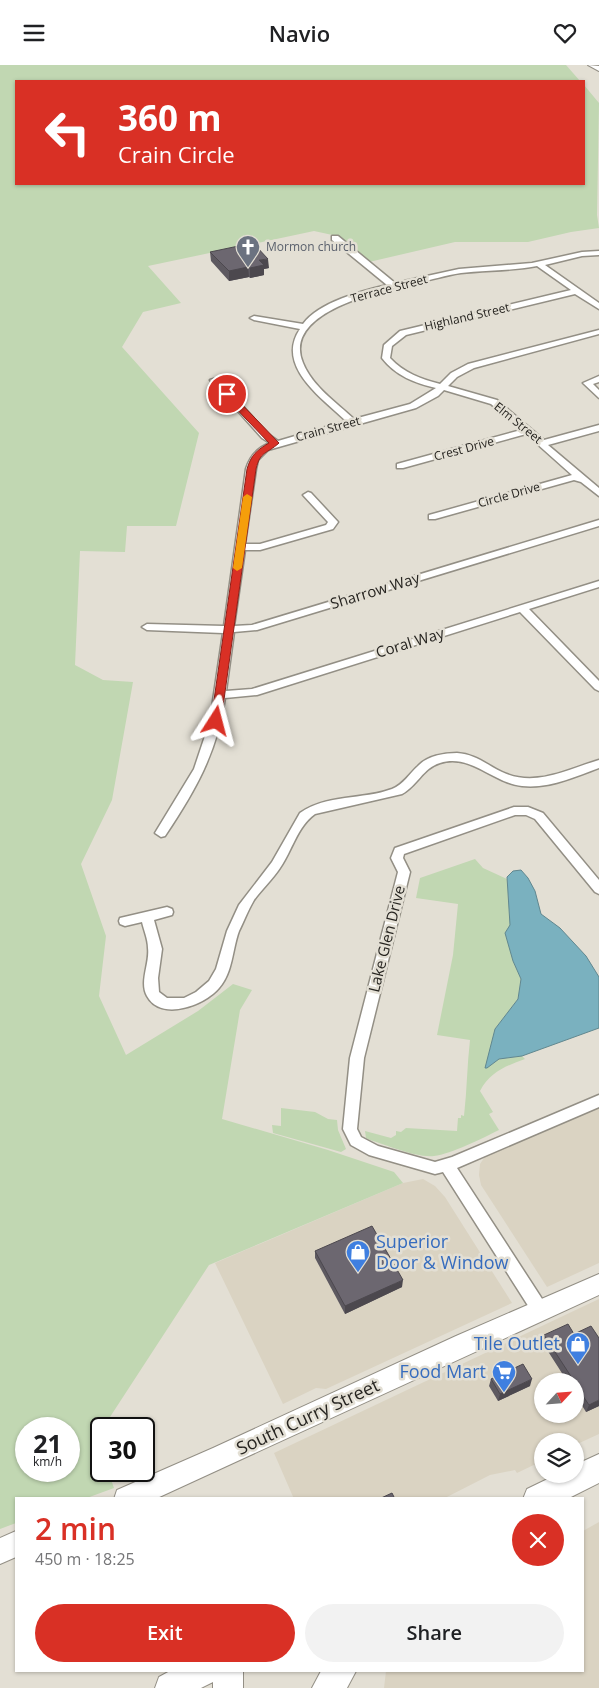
<!DOCTYPE html>
<html lang="en">
<head>
<meta charset="utf-8">
<style>
	body { margin:0; font-family:"Open Sans",sans-serif; background:#f2f2f2; color:#202124; height:100vh; display:flex; flex-direction:column; font-size:19px; white-space:nowrap }
	* { box-sizing:border-box; margin:0 }
	p { font-size:16px; color:#757577 }
	.icon { flex:none; width:28px; height:28px; fill:none; stroke:currentColor; stroke-width:2; stroke-linecap:round; stroke-linejoin:round }
	.map { position:relative; flex:1; overflow:hidden }
	.sheet { position:absolute; left:15px; top:1432px; width:569px; height:175px; display:flex; flex-direction:column; background:#fff; border-radius:0px; box-shadow:0 1px 4px #0004 }
	.sheet>* { flex:none }
	.banner { position:absolute; left:15px; top:15px; width:570px; height:105px; border-radius:0px; box-shadow:0 1px 4px #0004; background:#d93025; color:#fff; overflow:hidden }
	.needle { width:32px; rotate:64deg }
	.buttons { position:absolute; left:534px; top:1308px; display:grid; gap:10px }
	.buttons a { display:grid; place-items:center; width:50px; height:50px; border-radius:50%; background:#fff; box-shadow:0 1px 4px #0004; font-size:25px }
	.speed { position:absolute; left:15px; top:1352px; display:flex; gap:10px; font-size:25px; font-weight:700; text-align:center }
	.speed>* { display:grid; place-content:center; width:65px; height:65px; border-radius:50%; background:#fff; box-shadow:0 1px 4px #0004; line-height:1 }
	.speed small { font-size:12px; font-weight:400 }
	.speed .limit { border:2px solid #111; border-radius:8px; background:#fff; color:#111 }
	.pin { position:absolute; display:grid; place-items:center; width:42px; height:42px; color:#fff; margin:-21px; border:2px solid #fff; border-radius:50%; box-shadow:0 1px 5px #0007 }
	.me { position:absolute; width:55px; margin:-28px; rotate:9deg; stroke-linejoin:round; filter:drop-shadow(0 0 4px #0008) }
	.turn { display:flex; align-items:center; gap:18px; height:105px; padding:0 20px; font-size:22px }
	.turn .icon { width:65px; height:65px; stroke-width:2.5 }
	.turn b { display:block; font-size:35px; line-height:42px }
	.round { display:grid; place-items:center; flex:none; width:52px; height:52px; border-radius:26px; background:#f2f2f2 }
	.headline { display:flex; align-items:center; justify-content:space-between; height:85px; padding:0 20px }
	h1 { font-size:30px; font-weight:600; line-height:38px; color:#d93025 }
	.primary-button { display:flex; gap:10px; margin-top:auto; padding:10px 20px }
	.primary-button a { flex:1; height:58px; border-radius:30px; background:#d93025; color:#fff; font-size:20px; font-weight:600; line-height:58px; text-align:center }
	.primary-button a+a { background:#f2f2f2; color:#202124 }
	header { display:flex; justify-content:space-between; align-items:center; height:65px; padding:0 20px; background:#fff; font-size:22px; font-weight:600 }
	.map>svg:first-child { display:block }
	.built { fill:#dad3c2; fill-rule:evenodd }
	.green { fill:#c1d7b2; fill-rule:evenodd }
	.water { fill:#7ab1bf; stroke:#61878f }
	.lines { fill:none; stroke-linecap:round; stroke-linejoin:round }
	.street-casing { stroke:#938f85; stroke-width:3 }
	.secondary-casing { stroke:#938f85; stroke-width:2 }
	.primary-casing { stroke:#938f85; stroke-width:2 }
	.street { fill:#fff; fill-rule:evenodd }
	.secondary { fill:#fff; fill-rule:evenodd }
	.primary { fill:#fff; fill-rule:evenodd }
	.wall { fill:#5d5960 }
	.shaded-wall { fill:#4c484e }
	.building { fill:#6c6770; stroke:#4c484e }
	.route { fill:#d93025; stroke:#8d1f18 }
	.slow { fill:#f59e0b }
	.labels { text-anchor:middle; stroke-width:5; stroke-linejoin:round; paint-order:stroke }
	.far-worship-label { font-size:12px; fill:#5b616d; stroke:#e3dfd4; text-anchor:start }
	.far-street-label { font-size:12px; fill:#262420; stroke:#e3dfd4 }
	.street-label { font-size:15px; fill:#262420; stroke:#e3dfd4 }
	.near-shop-label { font-size:18px; fill:#366cbe; stroke:#e3dfd4; text-anchor:end }
	.near-street-label { font-size:18px; fill:#262420; stroke:#e3dfd4 }
</style>
</head>
<body>
<header><svg class="icon" aria-label="menu" viewBox="0 0 24 24"><path d="M4 6h16M4 12h16M4 18h16"/></svg>Navio<svg class="icon" aria-label="heart" viewBox="0 0 24 24"><path d="M12 20l-8-8c-3-5 5-10 8-4 3-6 11-1 8 4z"/></svg></header>
<div class="map">
<svg width="599" height="1623" viewBox="0 0 599 1623">
	<rect width="100%" height="100%" fill="#e3dfd4"/>
	<g class="built">
		<path d="M599,1041V1198L547,1222L481,1120L479,1110L480,1099L486,1090Z"/>
		<path d="M423,1114L435,1121L445,1132L512,1238L326,1324L316,1323L283,1339L215,1198L403,1118Z"/>
		<path d="M599,1234V1369L575,1380V1376H542V1396L517,1408L515,1405L490,1410L443,1434H294L274,1388ZM542,1316H575V1349H542Z"/>
		<path d="M599,1457V1623H384L386,1606H582L583,1466Z"/>
	</g>
	<g class="green">
		<path d="M0,0H566L580,16H16V119H584V20L599,38L597,150L599,163L571,167L528,177H455L369,197L337,171L314,166L148,201L181,238L143,247L122,282L199,368L176,461H127L125,487L80,486L75,600L103,615L133,617L112,735L81,799L106,871L99,931L126,990L198,946L233,919L252,925L240,945L222,1054L328,1085L394,1107L403,1118L209,1200L95,1375L101,1390V1406H108L114,1423L84,1434H16V1458L0,1464ZM26,1364H69V1406H26Z"/>
		<path d="M475,794L483,803L507,814L513,896L521,914L518,934L495,964L487,1003L498,994L522,991L525,994C506,1001 490,1007 480,1026L493,1047L489,1049L499,1065C483,1073 451,1089 434,1091C416,1093 387,1080 370,1075L366,1073L365,1066L391,1073L396,1070V1066L401,1067L406,1063L457,1066L458,1053H461V1050L464,1051C467,1025 467,1000 470,975L437,970L453,890L458,839L416,833L420,813Z"/>
		<path d="M281,1043L315,1047L328,1054L337,1055L338,1065L346,1084L341,1087L273,1068L272,1060L281,1061Z"/>
	</g>
	<path class="water" d="M521,805L528,813L535,826L541,849L560,863L586,891L599,912V963L522,991L499,994L487,1003H485L495,964L518,934L521,914L513,896L505,868L510,860L507,812L513,806Z"/>
	<g class="lines">
		<g class="street-casing">
			<g id="street">
				<path d="M332,171H338L395,218L459,204L532,198L582,187L599,186V190L582,191L545,200L599,238V244L575,229L406,270L392,281L390,293C404,308 421,314 440,319L451,308L468,299L599,265V269L474,303L457,312L448,321L497,335L544,375L599,360V366L548,380L599,423V431L581,417L574,415L435,454H429V450L572,410L526,369L403,403H397V399L521,365L491,339L444,325L438,331L416,343L268,385L258,395L256,404L245,479H260L326,460L328,457L303,430L308,427L311,428L338,457L333,464L260,485H245L234,561L252,560L599,455V461L257,565L234,567L226,626L252,624L599,516V522L529,544L599,616V626L595,624L520,547L257,630L225,633C217,688 195,726 165,771L161,772L155,768L194,704L210,656L223,568L147,565L142,562L147,559L224,561L246,404C250,391 257,383 270,378L262,373L210,315L217,313L268,369L278,376L346,356C322,333 275,301 300,264L254,255L250,253L254,251L303,259C319,237 362,226 387,220L332,175ZM537,201L571,225L400,266L384,280L382,293C396,311 415,318 436,323L410,339L354,354C337,338 312,321 303,298C281,246 384,225 417,218C431,215 446,210 461,208C487,205 512,206 537,201Z"/>
				<path d="M599,311V317L593,319L599,325V333L583,318Z"/>
				<path d="M457,688C475,689 487,700 502,707C535,723 568,704 599,695V703C575,712 548,724 522,721C493,718 470,688 440,698C423,703 417,721 402,729L315,749C297,762 292,786 280,803C273,814 262,824 254,835C248,845 244,856 239,866C232,885 233,907 219,923C205,940 161,957 147,931C139,917 150,898 148,883C148,874 144,866 142,857L125,861L120,859L119,856L120,853L167,842L172,844L173,847L172,850L154,855L162,884L158,913L159,927L167,933H184L196,927L209,916L216,904L227,866L239,840L272,797L300,748C326,729 363,735 392,724C404,719 409,709 418,701C427,691 444,688 457,688Z"/>
				<path d="M514,742H528L543,748L599,815V829L595,827L535,754L526,750H515L404,789L403,793L410,807L364,993L357,1064L361,1072L378,1081L435,1097L452,1092L599,1030V1042L457,1103L546,1240L548,1245L546,1250L540,1253L534,1250L443,1107L435,1109L369,1090L351,1080L343,1064L350,993L398,807L391,793L395,783Z"/>
			</g>
		</g>
		<g class="secondary-casing">
			<g id="secondary">
				<path d="M588,0L599,1V6Z"/>
				<path d="M599,1209V1230L155,1434H114L117,1425L213,1383L456,1271Z"/>
				<path d="M16,1466V1492L0,1499V1473Z"/>
			</g>
		</g>
		<g class="primary-casing">
			<g id="primary">
				<path d="M599,1389V1418L567,1434H523L527,1424L558,1409H575V1400Z"/>
				<path d="M170,1606H243V1623H213V1617L201,1623H155L159,1612Z"/>
				<path d="M321,1606H356L347,1623H312Z"/>
			</g>
		</g>
		<use href="#street" class="street"/>
		<use href="#secondary" class="secondary"/>
		<use href="#primary" class="primary"/>
	</g>
	<g class="wall">
		<path d="M210,187L269,203L264,204V210L250,213L249,212L229,216L211,196Z"/>
		<path d="M315,1186L402,1222L345,1249L315,1193Z"/>
		<path d="M544,1270L599,1341L586,1347L575,1329V1316H567L542,1277Z"/>
		<path d="M491,1314L530,1321L498,1336L489,1321Z"/>
	</g>
	<g class="shaded-wall">
		<path d="M268,194L269,203L264,204V210L250,213V203L259,195Z"/>
		<path d="M248,202L249,212L229,216V206Z"/>
		<path d="M403,1215L402,1222L345,1249V1241Z"/>
		<path d="M532,1314L530,1321L498,1336L500,1329Z"/>
		<path d="M599,1335V1341L586,1347L589,1340Z"/>
	</g>
	<g class="building">
		<path d="M248,179L250,181L255,180L268,194L259,195L264,200L250,203L248,202L229,206L210,187Z"/>
		<path d="M372,1161L403,1215L345,1241L315,1186Z"/>
		<path d="M568,1259L574,1269L591,1261L599,1273V1335L589,1340L575,1319V1316H574L544,1270Z"/>
		<path d="M523,1299L532,1314L500,1329L491,1314Z"/>
		<path d="M392,1428L395,1434H379Z"/>
	</g>
	<path class="route" d="M224,327H230L279,378C267,389 260,386 256,404L221,656L216,659L211,656L247,404C251,390 257,385 269,378L224,331Z"/>
	<path class="slow" d="M247,429L252,432L242,503L237,506L233,503L243,432Z"/>
	<defs>
		<g id="church-pin" transform="scale(1.25)"><path d="M0 17L-7.5 6A9.5 9.5 0 1 1 7.5 6Z" fill="#6b7280" stroke="#e3dfd4"/><path d="M-1.2-6h2.4v3.5h3.3v2.4h-3.3V6h-2.4V-.1h-3.3v-2.4h3.3Z" fill="#fff"/></g>
		<g id="shop-pin" transform="scale(1.25)"><path d="M0 17L-7.5 6A9.5 9.5 0 1 1 7.5 6Z" fill="#3f7fe0" stroke="#e3dfd4"/><path d="M-5-2.5h2.3a2.7 3.5 0 0 1 5.4 0H5L5.5 6h-11ZM-1.5-2.5h3a1.5 2.3 0 0 0-3 0Z" fill="#fff"/></g>
		<g id="supermarket-pin" transform="scale(1.25)"><path d="M0 17L-7.5 6A9.5 9.5 0 1 1 7.5 6Z" fill="#3f7fe0" stroke="#e3dfd4"/><path d="M-6-5.5h2.5l.6 2H6L4.5 2H-2.5L-4.4-4H-6ZM-1.5 3.2a1.3 1.3 0 1 0 .1 0ZM3 3.2a1.3 1.3 0 1 0 .1 0Z" fill="#fff"/></g>
	</defs>
	<g fill-rule="evenodd">
		<use href="#church-pin" x="248" y="182"/>
		<use href="#shop-pin" x="358" y="1187"/>
		<use href="#shop-pin" x="578" y="1279"/>
		<use href="#supermarket-pin" x="504" y="1307"/>
	</g>
	<g class="labels">
		<g class="far-worship-label">
			<text x="266" y="186">Mormon church</text>
		</g>
		<g class="far-street-label">
			<text transform="translate(389 224) rotate(-15)" y="4">Terrace Street</text>
			<text transform="translate(467 252) rotate(-13)" y="4">Highland Street</text>
			<text transform="translate(518 358) rotate(39)" y="4">Elm Street</text>
			<text transform="translate(328 364) rotate(-15)" y="4">Crain Street</text>
			<text transform="translate(464 384) rotate(-15)" y="4">Crest Drive</text>
			<text transform="translate(509 430) rotate(-16)" y="4">Circle Drive</text>
		</g>
		<g class="street-label">
			<text transform="translate(375 526) rotate(-17)" y="5">Sharrow Way</text>
			<text transform="translate(410 578) rotate(-17)" y="5">Coral Way</text>
			<text transform="translate(387 874) rotate(-76)" y="5">Lake Glen Drive</text>
		</g>
		<g class="near-shop-label">
			<text x="376" y="1183" text-anchor="start">Superior<tspan x="376" dy="21">Door &amp; Window</tspan></text>
			<text x="560" y="1285">Tile Outlet</text>
			<text x="486" y="1313">Food Mart</text>
		</g>
		<g class="near-street-label">
			<text transform="translate(308 1352) rotate(-25)" y="6">South Curry Street</text>
		</g>
	</g>
</svg>
<div class="buttons">
<a><svg class="needle" viewBox="-14 -14 28 28"><path d="M0-13l5 13h-10z" fill="#e53935"/><path d="M0 13l5-13h-10z" fill="#757577"/></svg></a>
<a><svg class="icon" aria-label="layers" viewBox="0 0 24 24"><path d="M12 4l9 5-9 5-9-5zM3 14l9 5 9-5"/></svg></a>
</div>
<div class="speed"><div>21<small>km/h</small></div><div class="limit">30</div></div>
<div class="pin" style="left:227px;top:329px;background:#d93025"><svg class="icon" aria-label="arrive" viewBox="0 0 24 24"><path d="M6 21V4h12l-3 4 3 4H6"/></svg></div>
<svg class="me" style="left:216px;top:656px" viewBox="-20 -20 40 40"><path d="M0-17L14 15 0 8-14 15z" fill="#d93025" stroke="#fff" stroke-width="4"/></svg>
<div class="banner">
<div class="turn"><svg class="icon" aria-label="left" viewBox="0 0 24 24"><path d="M17 20v-9H6M10 6l-5 5 5 5"/></svg><div><b>360 m</b>Crain Circle</div></div>
</div>
<section class="sheet">
<div class="headline"><div><h1>2 min</h1><p>450 m · 18:25</p></div><a class="round" style="background:#d93025;color:#fff"><svg class="icon" aria-label="close" viewBox="0 0 24 24"><path d="M6 6l12 12M18 6L6 18"/></svg></a></div>
<div class="primary-button"><a>Exit</a><a>Share</a></div>
</section>
</div>
</body>
</html>
